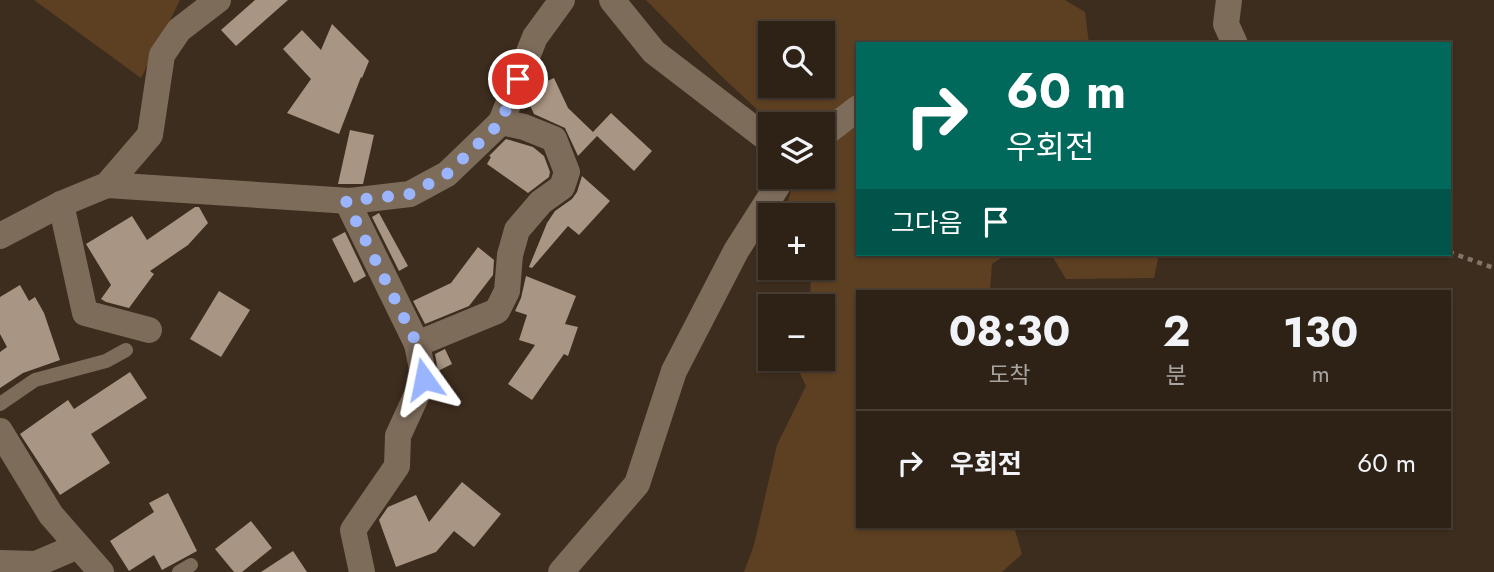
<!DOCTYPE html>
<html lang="ko">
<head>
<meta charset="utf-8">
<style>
	body { margin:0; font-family:Jost,"Noto Sans KR",sans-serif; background:#362a1f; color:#f1f3f6; height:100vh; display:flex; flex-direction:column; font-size:26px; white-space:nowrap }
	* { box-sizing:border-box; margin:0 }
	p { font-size:23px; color:#a7a4a1 }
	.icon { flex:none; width:38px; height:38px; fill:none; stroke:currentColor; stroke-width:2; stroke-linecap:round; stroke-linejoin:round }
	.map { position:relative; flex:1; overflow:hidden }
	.sheet { position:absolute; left:856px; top:290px; width:595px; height:238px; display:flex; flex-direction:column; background:#2e2216; border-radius:0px; box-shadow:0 2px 5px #0004,0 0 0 2px #493f35 }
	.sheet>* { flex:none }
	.guide { position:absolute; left:856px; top:42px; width:595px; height:214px; border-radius:0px; box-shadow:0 2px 5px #0004,0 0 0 2px #493f35; background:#00695c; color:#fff; overflow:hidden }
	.controls { position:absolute; left:758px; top:21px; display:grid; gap:14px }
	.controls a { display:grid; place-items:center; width:77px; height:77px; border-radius:0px; background:#2e2216; box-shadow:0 2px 5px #0004,0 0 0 2px #493f35; font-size:35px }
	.pin { position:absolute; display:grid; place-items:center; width:60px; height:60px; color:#fff; margin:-30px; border:4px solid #fff; border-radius:50%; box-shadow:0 2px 7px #0007 }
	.me { position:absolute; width:77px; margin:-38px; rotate:348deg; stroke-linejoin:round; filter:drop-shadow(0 0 5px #0008) }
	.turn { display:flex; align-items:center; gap:24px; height:147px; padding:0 35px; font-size:32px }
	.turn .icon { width:91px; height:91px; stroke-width:2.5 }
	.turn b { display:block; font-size:49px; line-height:60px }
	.then { display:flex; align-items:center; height:66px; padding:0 35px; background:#0003; gap:14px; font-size:26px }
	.eta { display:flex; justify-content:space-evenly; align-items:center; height:119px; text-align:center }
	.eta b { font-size:42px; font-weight:700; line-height:49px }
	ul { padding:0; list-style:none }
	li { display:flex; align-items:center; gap:21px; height:105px; padding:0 35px; border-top:2px solid #493f35 }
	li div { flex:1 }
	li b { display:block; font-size:26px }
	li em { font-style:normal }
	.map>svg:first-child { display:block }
	.green { fill:#5d4022; fill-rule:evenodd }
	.building { fill:#a89583 }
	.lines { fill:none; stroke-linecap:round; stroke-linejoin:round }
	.path { stroke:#837569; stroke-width:4.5; stroke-dasharray:5 5; stroke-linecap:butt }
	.service { stroke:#7e6c5b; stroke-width:14 }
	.minor { stroke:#7e6c5b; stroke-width:26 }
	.route { stroke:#9ab5fd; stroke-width:12; stroke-dasharray:0 21.6 }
</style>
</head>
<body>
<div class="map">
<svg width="1494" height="572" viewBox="0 0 1494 572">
	<rect width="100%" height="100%" fill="#3d2d1e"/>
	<g class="green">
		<path d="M34,0H180L141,78Z"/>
		<path d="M646,0H1065L1085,12L1089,44H858V254H1007L992,264L990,292H858V527H1014L1022,554L1002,572H744L754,545L777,445L806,386L793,359H822V306H810L811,268H822V215H784L791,191L802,177H822V124H773L719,74ZM770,33H822V86H770Z"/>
		<path d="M1051,254H1159L1154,278L1066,279Z"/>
	</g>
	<g class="building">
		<path d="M255,0H288L236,46L221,30Z"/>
		<path d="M332,24L369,61L362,78L361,77L339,134L287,113L311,79L283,49L302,30L321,50Z"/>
		<path d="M554,78L568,108L593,132L611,113L652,151L634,171L597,136L578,156L565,128L534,114L527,99L532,88Z"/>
		<path d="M350,130L374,135L363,184H338Z"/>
		<path d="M506,139L533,147L544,156L550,172L549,177L528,193L487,164L491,157L489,156Z"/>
		<path d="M582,176L610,201L579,235L568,226L532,268L529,267L547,223L555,211L572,199L577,192Z"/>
		<path d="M195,207H199L208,223L188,245L150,271L154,274L129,308L106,302L101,299L111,285L86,244L132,216L147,240Z"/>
		<path d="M379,213L408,266L399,271L372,217Z"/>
		<path d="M345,232L366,276L354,283L332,239Z"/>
		<path d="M478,247L494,260L493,275L469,306L425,324L413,301L451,283Z"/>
		<path d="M526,276L576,296L565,324L578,327L568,356L564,354L532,400L508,384L535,345L519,340L527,315L515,311L521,298Z"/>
		<path d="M20,285L29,301L35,297L44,313L60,360L23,373L0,388V352L7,347L0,334V297Z"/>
		<path d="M219,291L250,310L221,357L190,339Z"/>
		<path d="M445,349L452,364L438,371L435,354Z"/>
		<path d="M130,372L147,398L91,434L110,463L60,495L20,434L68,400L74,409Z"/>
		<path d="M462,482L501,514L474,547L454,531L436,552L396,567L379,520L388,507L416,495L429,522Z"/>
		<path d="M168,493L197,551L162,570L154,555L129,571L110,541L154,512L149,503Z"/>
		<path d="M251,521L272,548L242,572H234L215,549Z"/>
		<path d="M293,551L307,572H261Z"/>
	</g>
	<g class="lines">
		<path class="path" d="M1449,252L1494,268"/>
		<g class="service">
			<path d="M0,404L35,380L106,361L126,350"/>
			<path d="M179,572L191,565"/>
		</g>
		<g class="minor">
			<path d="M612,0L654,52L770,141"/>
			<path d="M1229,0L1226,24L1235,44"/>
			<path d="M501,122L535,37L562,0"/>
			<path d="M822,136L858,108"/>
			<path d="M107,185L350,201L410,194L447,174L501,122L524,127L554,139L567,172L562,187L541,202L517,230L510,255L507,291L497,311L417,344"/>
			<path d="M347,201L417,344L424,379L398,436L397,466L353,530L362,572"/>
			<path d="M61,204L85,313L149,330"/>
			<path d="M0,236L61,204L107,185L150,135L162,55L179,30L218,0"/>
			<path d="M0,431L51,515L101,572"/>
			<path d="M0,563L36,564L78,546"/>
			<path d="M561,572L637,484L674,371L736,251L783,177"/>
		</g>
	</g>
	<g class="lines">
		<path class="route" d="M424,379L417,344L346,201L410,194L447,174L501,122L518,79"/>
	</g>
</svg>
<div class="controls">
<a><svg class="icon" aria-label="search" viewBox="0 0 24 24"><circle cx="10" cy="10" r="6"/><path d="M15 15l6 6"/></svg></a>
<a><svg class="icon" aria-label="layers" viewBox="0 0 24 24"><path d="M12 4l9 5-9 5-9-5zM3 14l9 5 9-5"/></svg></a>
<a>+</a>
<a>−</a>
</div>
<div class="pin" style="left:518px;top:79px;background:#d93025"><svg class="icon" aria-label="arrive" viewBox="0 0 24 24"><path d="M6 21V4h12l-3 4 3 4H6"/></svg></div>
<svg class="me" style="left:424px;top:379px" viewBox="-20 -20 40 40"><path d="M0-17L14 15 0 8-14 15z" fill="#9ab5fd" stroke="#fff" stroke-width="4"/></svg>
<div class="guide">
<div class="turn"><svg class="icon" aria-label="right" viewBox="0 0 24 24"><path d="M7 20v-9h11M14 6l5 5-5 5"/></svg><div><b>60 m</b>우회전</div></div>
<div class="then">그다음<svg class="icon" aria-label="arrive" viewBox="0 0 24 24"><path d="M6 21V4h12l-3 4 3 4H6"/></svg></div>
</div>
<section class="sheet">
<div class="eta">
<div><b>08:30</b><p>도착</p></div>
<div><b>2</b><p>분</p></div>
<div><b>130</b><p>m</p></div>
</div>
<ul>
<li><svg class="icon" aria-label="right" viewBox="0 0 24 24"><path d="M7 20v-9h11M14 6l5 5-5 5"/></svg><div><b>우회전</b></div><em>60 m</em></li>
</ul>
</section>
</div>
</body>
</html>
